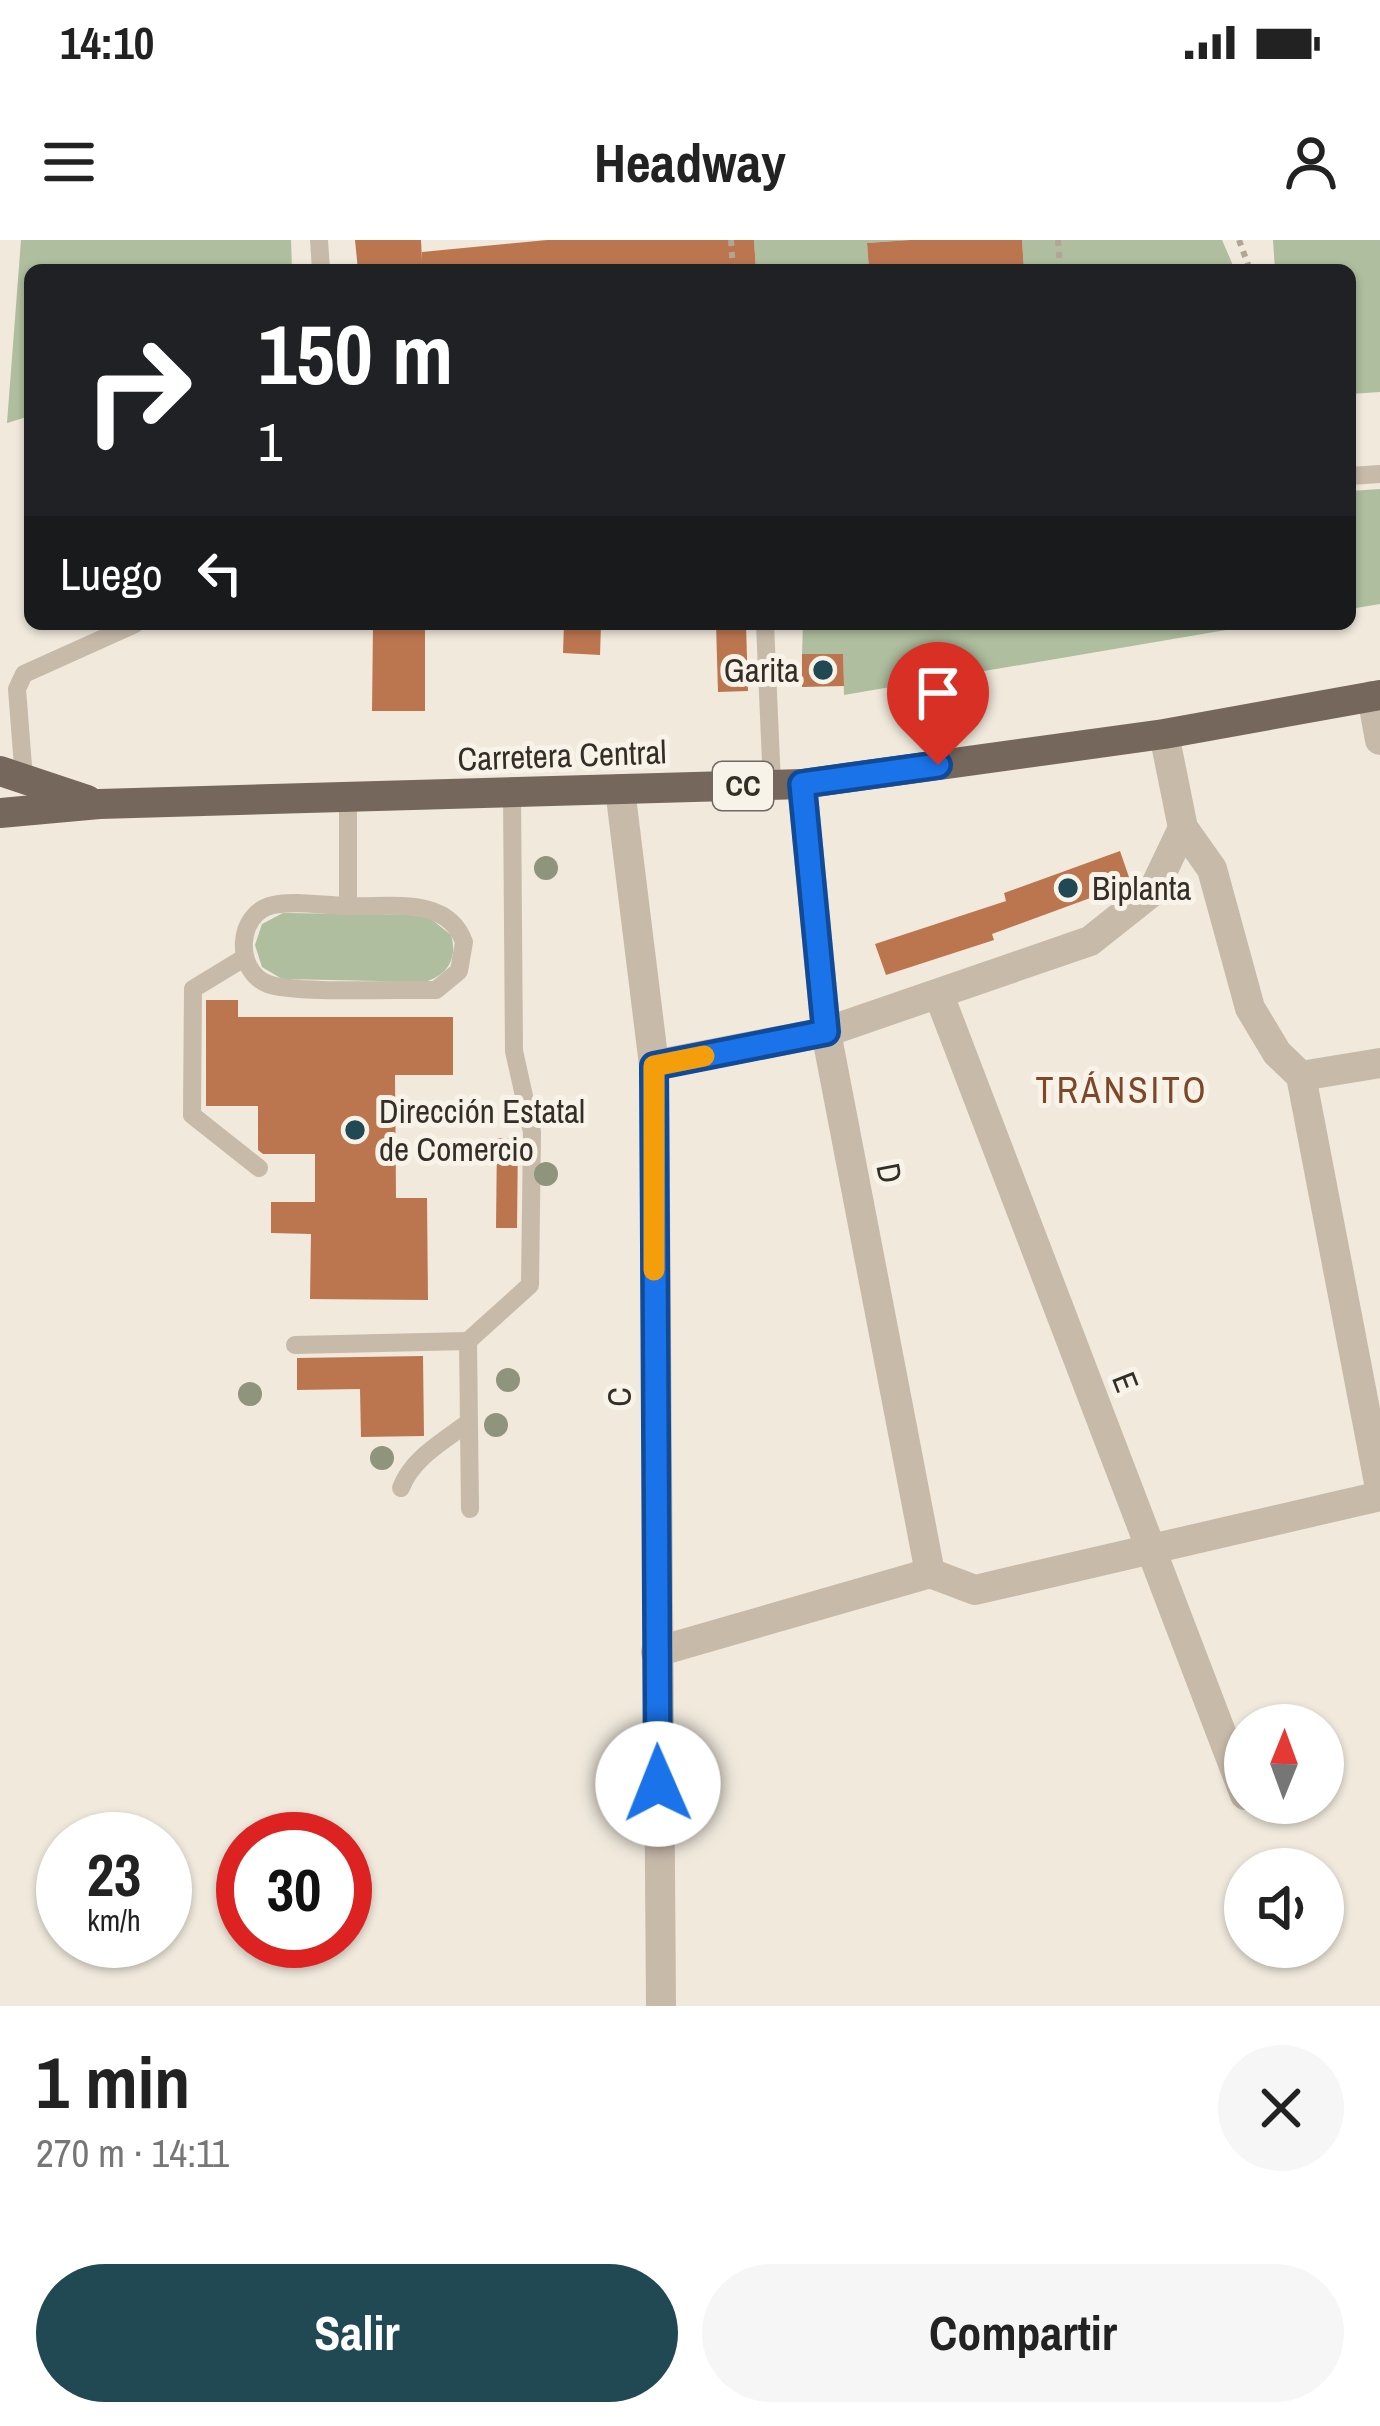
<!DOCTYPE html>
<html lang="es">
<head>
<meta charset="utf-8">
<style>
	body { margin:0; font-family:"Archivo Narrow",sans-serif; background:#f6f6f6; color:#222; height:100vh; display:flex; flex-direction:column; font-size:45px; white-space:nowrap }
	* { box-sizing:border-box; margin:0 }
	p { font-size:39px; color:#767676 }
	.icon { flex:none; width:66px; height:66px; fill:none; stroke:currentColor; stroke-width:2; stroke-linecap:round; stroke-linejoin:round }
	.map { position:relative; height:1766px; overflow:hidden }
	.side { display:flex; flex-direction:column; background:#fff; flex:1 }
	.side>* { flex:none }
	.top-card { position:absolute; left:24px; top:24px; width:1332px; height:366px; border-radius:18px; box-shadow:0 3px 9px #0004; background:#202124; color:#fff; overflow:hidden }
	.needle { width:78px; rotate:1deg }
	.fabs { position:absolute; left:1224px; top:1464px; display:grid; gap:24px }
	.fabs a { display:grid; place-items:center; width:120px; height:120px; border-radius:50%; background:#fff; box-shadow:0 3px 9px #0004; font-size:60px }
	.speed { position:absolute; left:36px; top:1572px; display:flex; gap:24px; font-size:60px; font-weight:700; text-align:center }
	.speed>* { display:grid; place-content:center; width:156px; height:156px; border-radius:50%; background:#fff; box-shadow:0 3px 9px #0004; line-height:1 }
	.speed small { font-size:30px; font-weight:400 }
	.speed .limit { border:18px solid #d22; background:#fff; color:#111 }
	.pin { position:absolute; display:grid; place-items:center; width:102px; height:102px; color:#fff; margin:-123px -51px; border-radius:50% 50% 50% 0; rotate:-45deg; box-shadow:0 0 12px #0007 }
	.pin .icon { rotate:45deg }
	.me { position:absolute; width:132px; margin:-66px; rotate:359deg; stroke-linejoin:round; filter:drop-shadow(0 0 9px #0008) }
	.turn { display:flex; align-items:center; gap:42px; height:252px; padding:0 36px; font-size:54px }
	.turn .icon { width:156px; height:156px; stroke-width:2.5 }
	.turn b { display:block; font-size:84px; line-height:102px }
	.then { display:flex; align-items:center; height:114px; padding:0 36px; background:#0003; gap:24px; font-size:45px }
	.round { display:grid; place-items:center; flex:none; width:126px; height:126px; border-radius:63px; background:#f6f6f6 }
	.overview { display:flex; align-items:center; justify-content:space-between; height:204px; padding:0 36px }
	h1 { font-size:72px; font-weight:800; line-height:90px }
	.cta { display:flex; gap:24px; margin-top:auto; padding:24px 36px }
	.cta a { flex:1; height:138px; border-radius:72px; background:#214953; color:#fff; font-size:48px; font-weight:800; line-height:138px; text-align:center }
	.cta a+a { background:#f6f6f6; color:#222 }
	.status { display:flex; justify-content:space-between; align-items:center; height:84px; padding:0 60px; background:#fff; direction:ltr }
	.status svg { height:33px; fill:currentColor }
	header { display:flex; justify-content:space-between; align-items:center; height:156px; padding:0 36px; background:#fff; font-size:54px; font-weight:800 }
	.map>svg:first-child { display:block }
	.green { fill:#afbe9e }
	.building { fill:#bc764f }
	.lines { fill:none; stroke-linecap:round; stroke-linejoin:round }
	.path { stroke:#b2a594; stroke-width:6; stroke-dasharray:6 6; stroke-linecap:butt }
	.lane { stroke:#c7baa9; stroke-width:18 }
	.street { stroke:#c7baa9; stroke-width:30 }
	.primary { stroke:#75675b; stroke-width:30 }
	.tree { fill:#8f957c }
	.route-casing { stroke:#114b97; stroke-width:30 }
	.route { stroke:#1a73e8; stroke-width:21 }
	.slow { stroke:#f59e0b; stroke-width:21 }
	.poi-dot { fill:#214953; stroke:#f8f3e8; stroke-width:4.5 }
	.labels { text-anchor:middle; stroke-width:10; stroke-linejoin:round; paint-order:stroke }
	.shield { fill:#f8f3e8; stroke:#706962; stroke-width:3 }
	.shield-label { font-size:30px; font-weight:bold; fill:#352e28 }
	.poi-label { font-size:33px; fill:#352e28; stroke:#f8f3e8; text-anchor:start }
	.street-label { font-size:33px; fill:#352e28; stroke:#f8f3e8 }
	.neighbourhood-label { font-size:36px; letter-spacing:3px; fill:#7d4728; stroke:#f8f3e8 }
</style>
</head>
<body>
<div class="status"><b>14:10</b><svg viewBox="0 0 49 12"><path d="M0 12V9h3v3zM5 12V6h3v6zM10 12V3h3v9zM15 12V0h3v12zM26 1h20v11H26zM47 4h2v5h-2z"/></svg></div>
<header><svg class="icon" aria-label="menu" viewBox="0 0 24 24"><path d="M4 6h16M4 12h16M4 18h16"/></svg>Headway<svg class="icon" aria-label="person" viewBox="0 0 24 24"><circle cx="12" cy="8" r="4"/><path d="M4 21q1-7 8-7t8 7"/></svg></header>
<div class="map">
<svg width="1380" height="1766" viewBox="0 0 1380 1766">
	<rect width="100%" height="100%" fill="#f0e9dc"/>
	<g class="green">
		<path d="M21,0H291L292,30H30V176L7,183Z"/>
		<path d="M754,0H910L867,3L869,30H756Z"/>
		<path d="M1022,0H1222L1235,30H1024Z"/>
		<path d="M1273,0H1380V152L1350,154V30H1275Z"/>
		<path d="M1380,249V364L1350,369V251Z"/>
		<path d="M803,384H1261L844,455L843,414H802Z"/>
		<path d="M283,673L426,675L451,695C458,719 447,735 425,742L282,739L262,727L255,705L262,684Z"/>
	</g>
	<g class="building">
		<path d="M355,0H421L422,20V12L547,0H754L756,30H358Z"/>
		<path d="M910,0H1022L1024,30H869L867,3Z"/>
		<path d="M373,384H425V471H372Z"/>
		<path d="M564,384H601L600,415L563,413Z"/>
		<path d="M716,384H746L748,451L718,452Z"/>
		<path d="M802,414H843L844,446L802,447Z"/>
		<path d="M1120,611L1131,643L992,694L994,700L886,735L875,704L1006,661L1004,653Z"/>
		<path d="M206,760H238V777H453V835H395L396,958H427L428,1060L310,1059L311,994L271,993V962H315V914H263L258,910V866H206Z"/>
		<path d="M497,898H518L517,988H496Z"/>
		<path d="M423,1116L424,1196L361,1197L360,1149L297,1150V1118Z"/>
	</g>
	<g class="lines">
		<g class="path">
			<path d="M731,0L733,30"/>
			<path d="M1058,0L1060,30"/>
			<path d="M1239,0L1250,30"/>
		</g>
		<g class="lane">
			<path d="M319,0L321,30"/>
			<path d="M1350,236L1380,234"/>
			<path d="M765,384L772,545"/>
			<path d="M24,539L17,449L24,434L135,384"/>
			<path d="M348,557V666C325,666 296,660 273,665C236,673 234,731 268,744C294,754 402,749 436,750L459,731L464,702C447,655 390,668 348,666"/>
			<path d="M244,718L193,749L192,875L259,928"/>
			<path d="M468,1101L530,1045L532,892L514,811L512,553"/>
			<path d="M295,1105L468,1101L470,1269"/>
			<path d="M401,1248C412,1218 444,1201 469,1182"/>
		</g>
		<g class="street">
			<path d="M1372,456L1380,500"/>
			<path d="M1164,494L1183,588L1212,629L1250,768L1277,813L1301,836L1380,1248"/>
			<path d="M802,544L826,792L930,1333"/>
			<path d="M620,549L654,825L661,1766"/>
			<path d="M939,755L1245,1555"/>
			<path d="M654,825L826,792L1090,701L1153,651L1183,588"/>
			<path d="M1301,836L1380,823"/>
			<path d="M656,1412L930,1333L975,1350L1380,1256"/>
		</g>
		<g class="primary">
			<path d="M0,531L87,560"/>
			<path d="M0,573L99,564L802,544L1164,494L1380,455"/>
		</g>
	</g>
	<g class="tree">
		<circle cx="546" cy="628" r="12"/>
		<circle cx="546" cy="934" r="12"/>
		<circle cx="508" cy="1140" r="12"/>
		<circle cx="250" cy="1154" r="12"/>
		<circle cx="496" cy="1185" r="12"/>
		<circle cx="382" cy="1218" r="12"/>
	</g>
	<g class="lines">
		<g class="route-casing">
			<path id="route" d="M658,1544L654,826L826,792L802,544L938,525"/>
		</g>
		<use href="#route" class="route"/>
		<path class="slow" d="M654,1030V826L704,816"/>
	</g>
	<g class="poi-dot">
		<circle cx="823" cy="430" r="12"/>
		<circle cx="1068" cy="648" r="12"/>
		<circle cx="355" cy="890" r="12"/>
	</g>
	<g class="labels">
		<rect class="shield" x="713" y="522" width="60" height="48" rx="9"/>
		<g class="shield-label">
			<text x="743" y="556">CC</text>
		</g>
		<g class="poi-label">
			<text x="799" y="442" text-anchor="end">Garita</text>
			<text x="1092" y="660">Biplanta</text>
			<text x="379" y="883">Dirección Estatal<tspan x="379" dy="38">de Comercio</tspan></text>
		</g>
		<g class="street-label">
			<text transform="translate(562 515) rotate(-2)" y="12">Carretera Central</text>
			<text transform="translate(890 933) rotate(79)" y="12">D</text>
			<text transform="translate(1126 1142) rotate(69)" y="12">E</text>
			<text transform="translate(619 1157) rotate(-90)" y="12">C</text>
		</g>
		<g class="neighbourhood-label">
			<text x="1122" y="863">TRÁNSITO</text>
		</g>
	</g>
</svg>
<div class="fabs">
<a><svg class="needle" viewBox="-14 -14 28 28"><path d="M0-13l5 13h-10z" fill="#e53935"/><path d="M0 13l5-13h-10z" fill="#767676"/></svg></a>
<a><svg class="icon" aria-label="sound" viewBox="0 0 24 24"><path d="M4 9h4l5-4v14l-5-4H4zM17 9q2 3 0 6"/></svg></a>
</div>
<div class="speed"><div>23<small>km/h</small></div><div class="limit">30</div></div>
<div class="pin" style="left:938px;top:525px;background:#d93025"><svg class="icon" aria-label="arrive" viewBox="0 0 24 24"><path d="M6 21V4h12l-3 4 3 4H6"/></svg></div>
<svg class="me" style="left:658px;top:1544px" viewBox="-20 -20 40 40"><circle r="19" fill="#fff"/><path d="M0-13L10 11 0 6-10 11z" fill="#1a73e8"/></svg>
<div class="top-card">
<div class="turn"><svg class="icon" aria-label="right" viewBox="0 0 24 24"><path d="M7 20v-9h11M14 6l5 5-5 5"/></svg><div><b>150 m</b>1</div></div>
<div class="then">Luego<svg class="icon" aria-label="left" viewBox="0 0 24 24"><path d="M17 20v-9H6M10 6l-5 5 5 5"/></svg></div>
</div>
</div>
<section class="side">
<div class="overview"><div><h1>1 min</h1><p>270 m · 14:11</p></div><a class="round"><svg class="icon" aria-label="close" viewBox="0 0 24 24"><path d="M6 6l12 12M18 6L6 18"/></svg></a></div>
<div class="cta"><a>Salir</a><a>Compartir</a></div>
</section>
</body>
</html>
